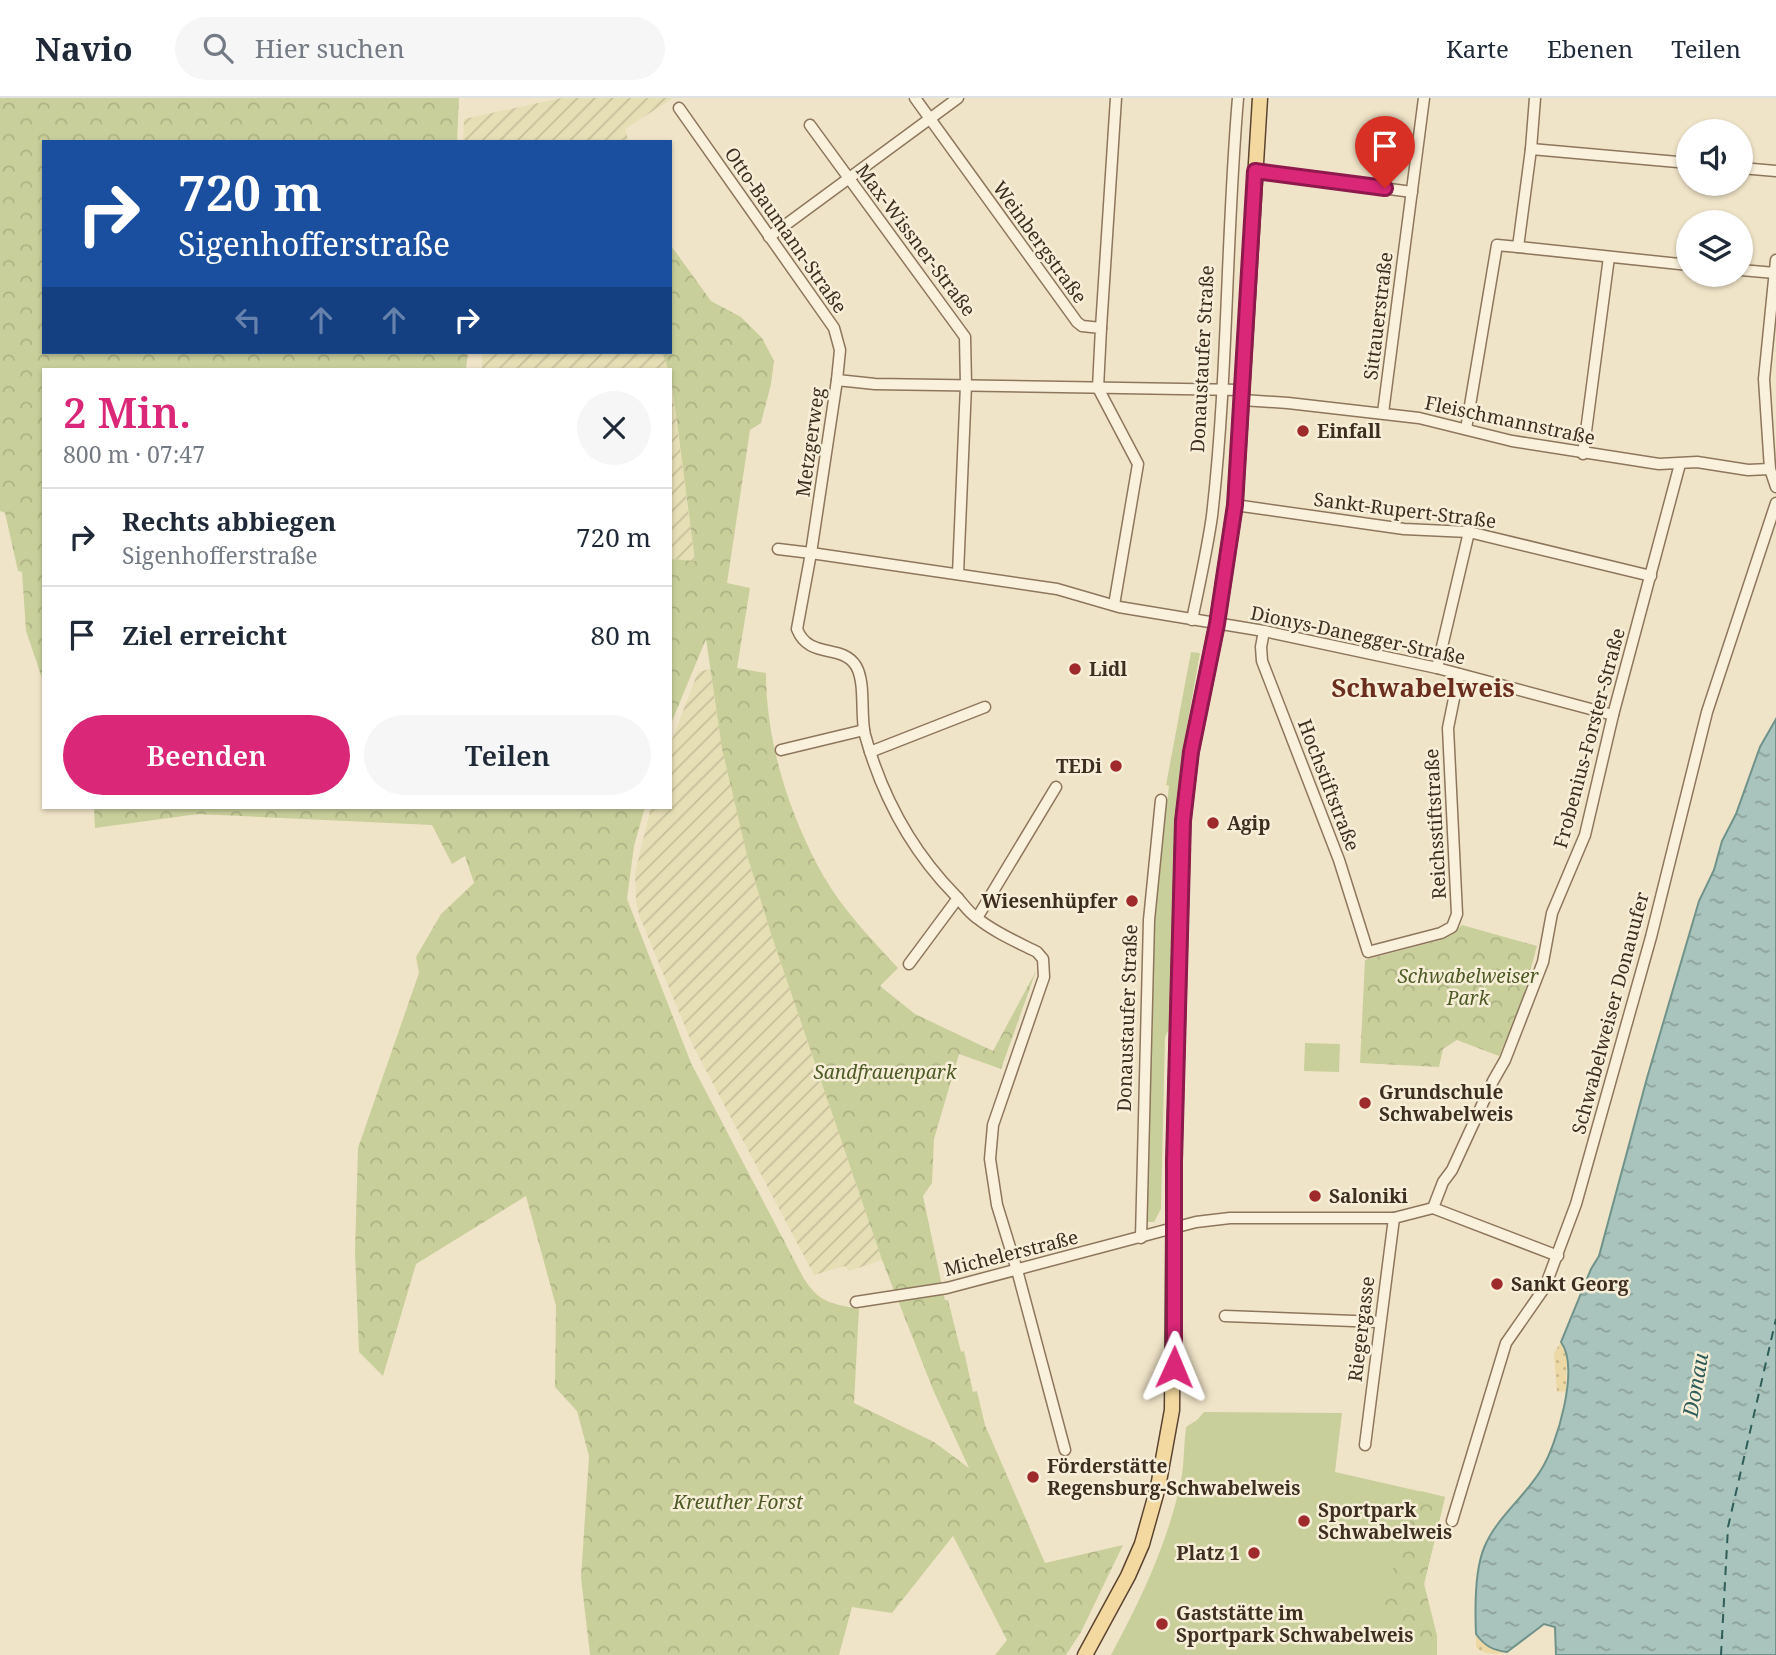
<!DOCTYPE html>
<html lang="de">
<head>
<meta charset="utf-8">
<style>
	body { margin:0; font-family:"Noto Serif",serif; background:#f6f6f7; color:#1f2937; height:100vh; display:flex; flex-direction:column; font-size:26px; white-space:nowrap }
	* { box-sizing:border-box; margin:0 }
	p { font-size:23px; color:#747a83 }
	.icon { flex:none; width:38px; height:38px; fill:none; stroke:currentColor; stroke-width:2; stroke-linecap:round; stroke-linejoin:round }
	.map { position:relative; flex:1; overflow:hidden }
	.panel { position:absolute; left:42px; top:270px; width:630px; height:441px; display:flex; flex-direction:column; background:#fff; border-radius:0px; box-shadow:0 2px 5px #0004 }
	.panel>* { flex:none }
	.banner { position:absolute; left:42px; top:42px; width:630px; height:214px; border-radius:0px; box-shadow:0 2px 5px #0004; background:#1a4fa0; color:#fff; overflow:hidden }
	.buttons { position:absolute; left:1676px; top:21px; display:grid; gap:14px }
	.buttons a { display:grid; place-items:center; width:77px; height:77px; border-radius:50%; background:#fff; box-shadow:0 2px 5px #0004; font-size:35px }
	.pin { position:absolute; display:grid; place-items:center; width:60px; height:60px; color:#fff; margin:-72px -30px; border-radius:50% 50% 50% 0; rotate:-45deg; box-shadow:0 0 7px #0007 }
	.pin .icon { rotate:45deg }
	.me { position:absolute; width:77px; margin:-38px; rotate:1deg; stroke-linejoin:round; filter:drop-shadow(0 0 5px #0008) }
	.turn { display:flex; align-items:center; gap:24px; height:147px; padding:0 21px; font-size:32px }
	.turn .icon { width:91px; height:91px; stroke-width:2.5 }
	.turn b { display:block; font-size:49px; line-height:60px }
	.lanes { display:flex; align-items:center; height:66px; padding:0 21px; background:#0003; justify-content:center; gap:35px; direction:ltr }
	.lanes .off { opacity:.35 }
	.round { display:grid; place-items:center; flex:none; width:74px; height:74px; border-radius:37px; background:#f6f6f7 }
	.head { display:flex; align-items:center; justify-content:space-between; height:119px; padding:0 21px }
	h1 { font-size:42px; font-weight:600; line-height:52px; color:#db2777 }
	.button { display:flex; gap:14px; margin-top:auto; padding:14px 21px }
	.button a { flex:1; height:80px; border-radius:42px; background:#db2777; color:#fff; font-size:28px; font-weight:600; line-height:80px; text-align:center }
	.button a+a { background:#f6f6f7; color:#1f2937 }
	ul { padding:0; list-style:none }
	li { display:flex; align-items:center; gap:21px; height:98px; padding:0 21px; border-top:2px solid #e0e1e3 }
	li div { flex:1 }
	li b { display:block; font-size:26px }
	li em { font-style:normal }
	header { display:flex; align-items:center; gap:42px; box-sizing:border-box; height:98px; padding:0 35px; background:#fff; border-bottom:2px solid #e0e1e3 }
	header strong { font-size:33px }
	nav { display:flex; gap:38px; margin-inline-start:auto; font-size:24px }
	.search { width:490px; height:63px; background:#f6f6f7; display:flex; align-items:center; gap:18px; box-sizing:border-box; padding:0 24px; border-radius:38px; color:#747a83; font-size:26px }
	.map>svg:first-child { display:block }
	.farmland { fill:url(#farmland-furrows) }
	.green { fill:#c9cf9b }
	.forest { fill:url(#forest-crowns) }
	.sand { fill:url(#sand-dots) }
	.water { fill:url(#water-ripples); stroke:#6f938a; stroke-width:2 }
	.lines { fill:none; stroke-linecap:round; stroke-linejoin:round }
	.ferry { stroke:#2f5d5a; stroke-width:2; stroke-dasharray:9 7; stroke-linecap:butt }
	.minor-casing { stroke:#8d765c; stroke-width:13 }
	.major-casing { stroke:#5b4430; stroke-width:17 }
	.minor { stroke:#faf1dc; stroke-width:10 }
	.major { stroke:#f3d9a0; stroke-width:14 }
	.route-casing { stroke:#8e194d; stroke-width:18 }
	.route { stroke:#db2777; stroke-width:12 }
	.poi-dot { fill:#9e2a2b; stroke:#f7eed8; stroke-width:2.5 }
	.labels { text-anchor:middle; stroke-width:5; stroke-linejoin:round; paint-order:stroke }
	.street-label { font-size:19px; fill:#3d2e20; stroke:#f7eed8 }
	.poi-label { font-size:19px; font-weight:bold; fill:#3d2e20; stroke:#f7eed8; text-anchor:start }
	.park-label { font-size:19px; font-style:italic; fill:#4d5a26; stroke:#f7eed8 }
	.water-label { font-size:21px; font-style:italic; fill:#2f5d5a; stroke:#f7eed8 }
	.district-label { font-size:26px; font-weight:bold; fill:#6b2e1e; stroke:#f7eed8 }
</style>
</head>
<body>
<header>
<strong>Navio</strong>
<div class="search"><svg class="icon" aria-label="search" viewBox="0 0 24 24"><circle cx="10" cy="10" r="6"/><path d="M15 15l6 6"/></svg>Hier suchen</div>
<nav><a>Karte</a><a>Ebenen</a><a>Teilen</a></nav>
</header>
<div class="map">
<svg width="1776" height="1557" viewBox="0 0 1776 1557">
	<defs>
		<pattern id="farmland-furrows" width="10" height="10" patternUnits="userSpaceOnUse" patternTransform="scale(1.75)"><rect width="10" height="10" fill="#e6deb5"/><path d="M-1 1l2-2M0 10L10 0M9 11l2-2" fill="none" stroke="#c6bf9b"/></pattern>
		<pattern id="forest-crowns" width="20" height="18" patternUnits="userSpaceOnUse" patternTransform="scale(1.75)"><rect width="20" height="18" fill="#c9cf9b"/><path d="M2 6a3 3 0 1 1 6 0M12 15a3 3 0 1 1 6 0" fill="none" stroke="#aeb285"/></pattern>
		<pattern id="sand-dots" width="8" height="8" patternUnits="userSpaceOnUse" patternTransform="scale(1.75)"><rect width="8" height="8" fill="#ecd9a5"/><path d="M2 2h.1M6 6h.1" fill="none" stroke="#cbbb8e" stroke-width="1.8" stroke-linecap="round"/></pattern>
		<pattern id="water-ripples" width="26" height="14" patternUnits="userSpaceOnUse" patternTransform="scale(1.75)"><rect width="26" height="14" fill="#a9c4bc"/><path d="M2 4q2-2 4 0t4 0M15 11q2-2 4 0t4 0" fill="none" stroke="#8ba098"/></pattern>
	</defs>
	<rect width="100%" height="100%" fill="#f0e4c8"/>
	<g class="farmland">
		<path d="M561,0H673L625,31L629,44H463L464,21Z"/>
		<path d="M482,254H662L668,271H482Z"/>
		<path d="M670,279L671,281L695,464L670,461Z"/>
		<path d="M710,571L722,651L747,757L771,836L882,1162L849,1173L845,1168L814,1177L693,948L639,817L636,803L635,775L651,709H670V647L698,574Z"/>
	</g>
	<g class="green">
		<path d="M1191,554L1200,555L1181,662L1177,705L1169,931L1165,939L1161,1111L1154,1124H1147L1149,1042L1145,1034H1149L1151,984L1147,977L1151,976V956L1147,948L1152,947L1153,869L1150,852H1154L1155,832L1151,831V824H1155L1157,803L1153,796H1157L1169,688L1166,687Z"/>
		<path d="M1305,945L1340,946L1339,974L1304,973Z"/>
		<path d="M1204,1314L1342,1315L1335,1374L1445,1399L1424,1486L1437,1538V1557H1111C1141,1501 1170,1441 1182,1377C1184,1362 1184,1345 1186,1329L1197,1322Z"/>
	</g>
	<g class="forest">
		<path d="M0,0H459L457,44H44V254H468L466,271H44V586L26,533L22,474L18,473L5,415L0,413Z"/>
		<path d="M672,149L711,203L741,219L762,240L774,263L771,286L761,325L750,332L727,485L750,490L737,570L766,575C766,645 790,719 824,779C844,813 872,842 898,870L880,888L915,916L993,953L1036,873L1001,971L959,956L934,1041L932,1085L923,1098L945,1202H948L961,1254L964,1253L973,1294L977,1293L985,1327L1045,1465L1123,1447L1081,1534L1066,1557H995L1007,1542L953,1438L892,1515L852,1509L839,1557H590L581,1480L589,1358L577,1313L555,1289L556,1208L526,1098L416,1166L383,1278L359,1254L355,1154L358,1050L419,875L416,859L441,816L474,785L465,758L452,766L432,727L198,716L95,730L94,709H645L634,748L627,801L691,965L803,1179C819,1205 830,1205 859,1211L854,1305L934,1344L969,1370L934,1294L882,1162L771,836L747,757L722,651L706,541L670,628V461L695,463L670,271H668L662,254H670V150Z"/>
		<path d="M1462,827L1537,848L1520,910L1499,958L1457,942L1443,951L1439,969L1360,965L1365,862L1440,842L1451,837Z"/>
		<path d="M1421,1393L1445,1399L1424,1486L1437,1538V1557H1416L1417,1547L1383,1541L1389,1518L1377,1515Z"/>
	</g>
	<g class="sand">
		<path d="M1561,1244L1567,1257L1566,1293L1557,1294L1554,1255Z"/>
		<path d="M1476,1536C1485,1548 1492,1552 1507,1554C1495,1557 1486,1557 1476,1550Z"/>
	</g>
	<path class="water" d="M1776,621V1557H1556L1555,1529L1544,1526L1507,1554C1492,1552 1485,1548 1476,1536C1475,1513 1475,1472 1484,1450C1496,1420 1524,1400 1541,1372C1557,1347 1580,1270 1561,1244L1591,1171L1599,1158L1647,980L1699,803L1714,772L1722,743L1736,716L1760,649Z"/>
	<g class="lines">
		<path class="ferry" d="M1721,1557L1728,1429L1776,1221"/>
		<g class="minor-casing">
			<g id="minor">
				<path d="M915,0L1077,224L1082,228L1101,230L1098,290L1138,366L1114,507"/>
				<path d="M679,10L834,230L840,252L837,282"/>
				<path d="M810,27L965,239L966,287L958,476"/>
				<path d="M1531,51L1689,65"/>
				<path d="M1741,70L1776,73"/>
				<path d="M1255,73L1412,94"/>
				<path d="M769,139L958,0"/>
				<path d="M1518,149L1689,167"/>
				<path d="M1776,162L1764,281L1770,371L1776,389"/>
				<path d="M1741,172L1775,175"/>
				<path d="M1101,230L1116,0"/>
				<path d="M1242,292L875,286L837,282L811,455L1057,491L1119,509L1264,533L1437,570L1613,617"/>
				<path d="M1242,302L1288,305L1419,320L1512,343L1659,366L1697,364L1748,372L1770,371"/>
				<path d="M1383,315L1424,0"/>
				<path d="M1466,331L1497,147L1518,149L1531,51L1535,0"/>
				<path d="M1583,356L1609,159"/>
				<path d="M1235,407L1404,431L1469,434L1651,478"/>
				<path d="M778,451L811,455L797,531C809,562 842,545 856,568C866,585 860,617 865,637C882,698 910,751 955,797C962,804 968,814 977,820C994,834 1017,844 1037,854L1043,861L1044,879L993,1027L990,1061L997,1107L1017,1172L1065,1352"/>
				<path d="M1192,522C1199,488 1207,453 1212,418C1228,279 1226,139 1238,0"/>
				<path d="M1264,533L1261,549L1262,563L1339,762L1368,854L1441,835L1452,829L1457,816L1448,630L1459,576"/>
				<path d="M1437,570L1469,434"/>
				<path d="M781,652L864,632"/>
				<path d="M870,654L985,609"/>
				<path d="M977,820L1056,689"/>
				<path d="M909,866L958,800"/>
				<path d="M1433,1110L1443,1084L1452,1072L1493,983L1505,962L1543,864L1552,815L1585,737L1613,617L1680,366"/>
				<path d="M1141,1140L1149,822L1161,702"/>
				<path d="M856,1204L947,1190L1196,1124L1230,1120H1394L1433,1110L1558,1158"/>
				<path d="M1225,1218L1379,1224"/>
				<path d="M1365,1347L1394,1120"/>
				<path d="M1452,1423L1506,1245L1545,1189L1576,1106L1651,839L1707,614L1776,405"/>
			</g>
		</g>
		<g class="major-casing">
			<path id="major" d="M1085,1557L1128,1478L1142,1446L1158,1389L1172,1312L1174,1064L1183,723L1191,654L1217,526L1235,407L1260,0"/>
		</g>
		<use href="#minor" class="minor"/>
		<use href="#major" class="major"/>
	</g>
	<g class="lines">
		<g class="route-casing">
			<path id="route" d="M1174,1269V1064L1183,723L1191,654L1217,526L1235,407L1255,73L1385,90"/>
		</g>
		<use href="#route" class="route"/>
	</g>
	<g class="poi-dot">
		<circle cx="1303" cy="333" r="7"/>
		<circle cx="1075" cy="571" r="7"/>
		<circle cx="1116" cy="668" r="7"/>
		<circle cx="1213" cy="725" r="7"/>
		<circle cx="1132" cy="803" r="7"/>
		<circle cx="1365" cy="1005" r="7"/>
		<circle cx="1315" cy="1098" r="7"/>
		<circle cx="1497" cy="1186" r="7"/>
		<circle cx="1033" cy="1379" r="7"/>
		<circle cx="1304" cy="1423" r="7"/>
		<circle cx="1254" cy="1455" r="7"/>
		<circle cx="1162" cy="1526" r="7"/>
	</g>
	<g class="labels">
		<g class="street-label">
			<text transform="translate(786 132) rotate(55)" y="7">Otto-Baumann-Straße</text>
			<text transform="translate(916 142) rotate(53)" y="7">Max-Wissner-Straße</text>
			<text transform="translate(1040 144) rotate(54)" y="7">Weinbergstraße</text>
			<text transform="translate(1378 218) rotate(-83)" y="7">Sittauerstraße</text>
			<text transform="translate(1202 261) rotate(-87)" y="7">Donaustaufer Straße</text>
			<text transform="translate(1510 322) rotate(12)" y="7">Fleischmannstraße</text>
			<text transform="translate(810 344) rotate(-82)" y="7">Metzgerweg</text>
			<text transform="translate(1405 412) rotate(7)" y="7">Sankt-Rupert-Straße</text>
			<text transform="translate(1358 537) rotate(12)" y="7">Dionys-Danegger-Straße</text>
			<text transform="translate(1589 640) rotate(-75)" y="7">Frobenius-Forster-Straße</text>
			<text transform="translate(1329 687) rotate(69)" y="7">Hochstiftstraße</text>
			<text transform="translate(1435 726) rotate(-93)" y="7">Reichsstiftstraße</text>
			<text transform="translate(1610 915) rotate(-75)" y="7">Schwabelweiser Donauufer</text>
			<text transform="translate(1127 920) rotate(-88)" y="7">Donaustaufer Straße</text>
			<text transform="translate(1011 1155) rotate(-14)" y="7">Michelerstraße</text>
			<text transform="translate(1361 1231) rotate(-83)" y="7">Riegergasse</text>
		</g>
		<g class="poi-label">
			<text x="1317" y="340">Einfall</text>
			<text x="1089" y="578">Lidl</text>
			<text x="1102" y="675" text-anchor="end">TEDi</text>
			<text x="1227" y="732">Agip</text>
			<text x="1118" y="810" text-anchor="end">Wiesenhüpfer</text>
			<text x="1379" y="1001">Grundschule<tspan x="1379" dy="22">Schwabelweis</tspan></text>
			<text x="1329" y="1105">Saloniki</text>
			<text x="1511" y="1193">Sankt Georg</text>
			<text x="1047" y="1375">Förderstätte<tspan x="1047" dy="22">Regensburg-Schwabelweis</tspan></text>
			<text x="1318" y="1419">Sportpark<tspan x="1318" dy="22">Schwabelweis</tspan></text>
			<text x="1240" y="1462" text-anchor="end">Platz 1</text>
			<text x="1176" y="1522">Gaststätte im<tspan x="1176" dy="22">Sportpark Schwabelweis</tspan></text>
		</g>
		<g class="park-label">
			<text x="1468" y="885">Schwabelweiser<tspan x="1468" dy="22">Park</tspan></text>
			<text x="885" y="981">Sandfrauenpark</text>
			<text x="738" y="1411">Kreuther Forst</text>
		</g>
		<g class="water-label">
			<text transform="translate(1696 1287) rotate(-80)" y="7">Donau</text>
		</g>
		<g class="district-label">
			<text x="1423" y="599">Schwabelweis</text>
		</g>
	</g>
</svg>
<div class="buttons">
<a><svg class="icon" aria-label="sound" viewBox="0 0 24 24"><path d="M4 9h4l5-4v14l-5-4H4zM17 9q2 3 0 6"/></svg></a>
<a><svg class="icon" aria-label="layers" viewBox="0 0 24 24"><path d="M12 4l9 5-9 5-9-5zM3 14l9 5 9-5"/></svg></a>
</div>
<div class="pin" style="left:1385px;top:90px;background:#d93025"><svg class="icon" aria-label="arrive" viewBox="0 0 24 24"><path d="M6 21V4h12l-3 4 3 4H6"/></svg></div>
<svg class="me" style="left:1174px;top:1269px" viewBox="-20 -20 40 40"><path d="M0-17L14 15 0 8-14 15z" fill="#db2777" stroke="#fff" stroke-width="4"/></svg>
<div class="banner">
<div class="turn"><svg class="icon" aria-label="right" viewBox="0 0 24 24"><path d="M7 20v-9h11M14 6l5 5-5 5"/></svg><div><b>720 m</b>Sigenhofferstraße</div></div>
<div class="lanes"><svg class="icon off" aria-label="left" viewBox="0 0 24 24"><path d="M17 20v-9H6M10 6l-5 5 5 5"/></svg><svg class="icon off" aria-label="ahead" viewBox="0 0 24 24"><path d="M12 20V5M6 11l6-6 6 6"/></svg><svg class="icon off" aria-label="ahead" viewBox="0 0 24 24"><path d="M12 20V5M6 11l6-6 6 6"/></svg><svg class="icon" aria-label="right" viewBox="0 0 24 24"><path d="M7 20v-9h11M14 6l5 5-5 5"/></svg></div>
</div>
<section class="panel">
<div class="head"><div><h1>2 Min.</h1><p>800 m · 07:47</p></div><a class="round"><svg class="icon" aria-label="close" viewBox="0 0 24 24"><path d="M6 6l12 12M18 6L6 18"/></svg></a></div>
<ul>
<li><svg class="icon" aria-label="right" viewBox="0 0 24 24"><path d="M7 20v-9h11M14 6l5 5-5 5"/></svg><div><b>Rechts abbiegen</b><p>Sigenhofferstraße</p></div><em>720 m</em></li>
<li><svg class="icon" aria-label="arrive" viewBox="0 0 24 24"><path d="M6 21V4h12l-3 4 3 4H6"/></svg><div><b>Ziel erreicht</b></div><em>80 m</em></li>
</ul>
<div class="button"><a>Beenden</a><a>Teilen</a></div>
</section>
</div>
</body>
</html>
